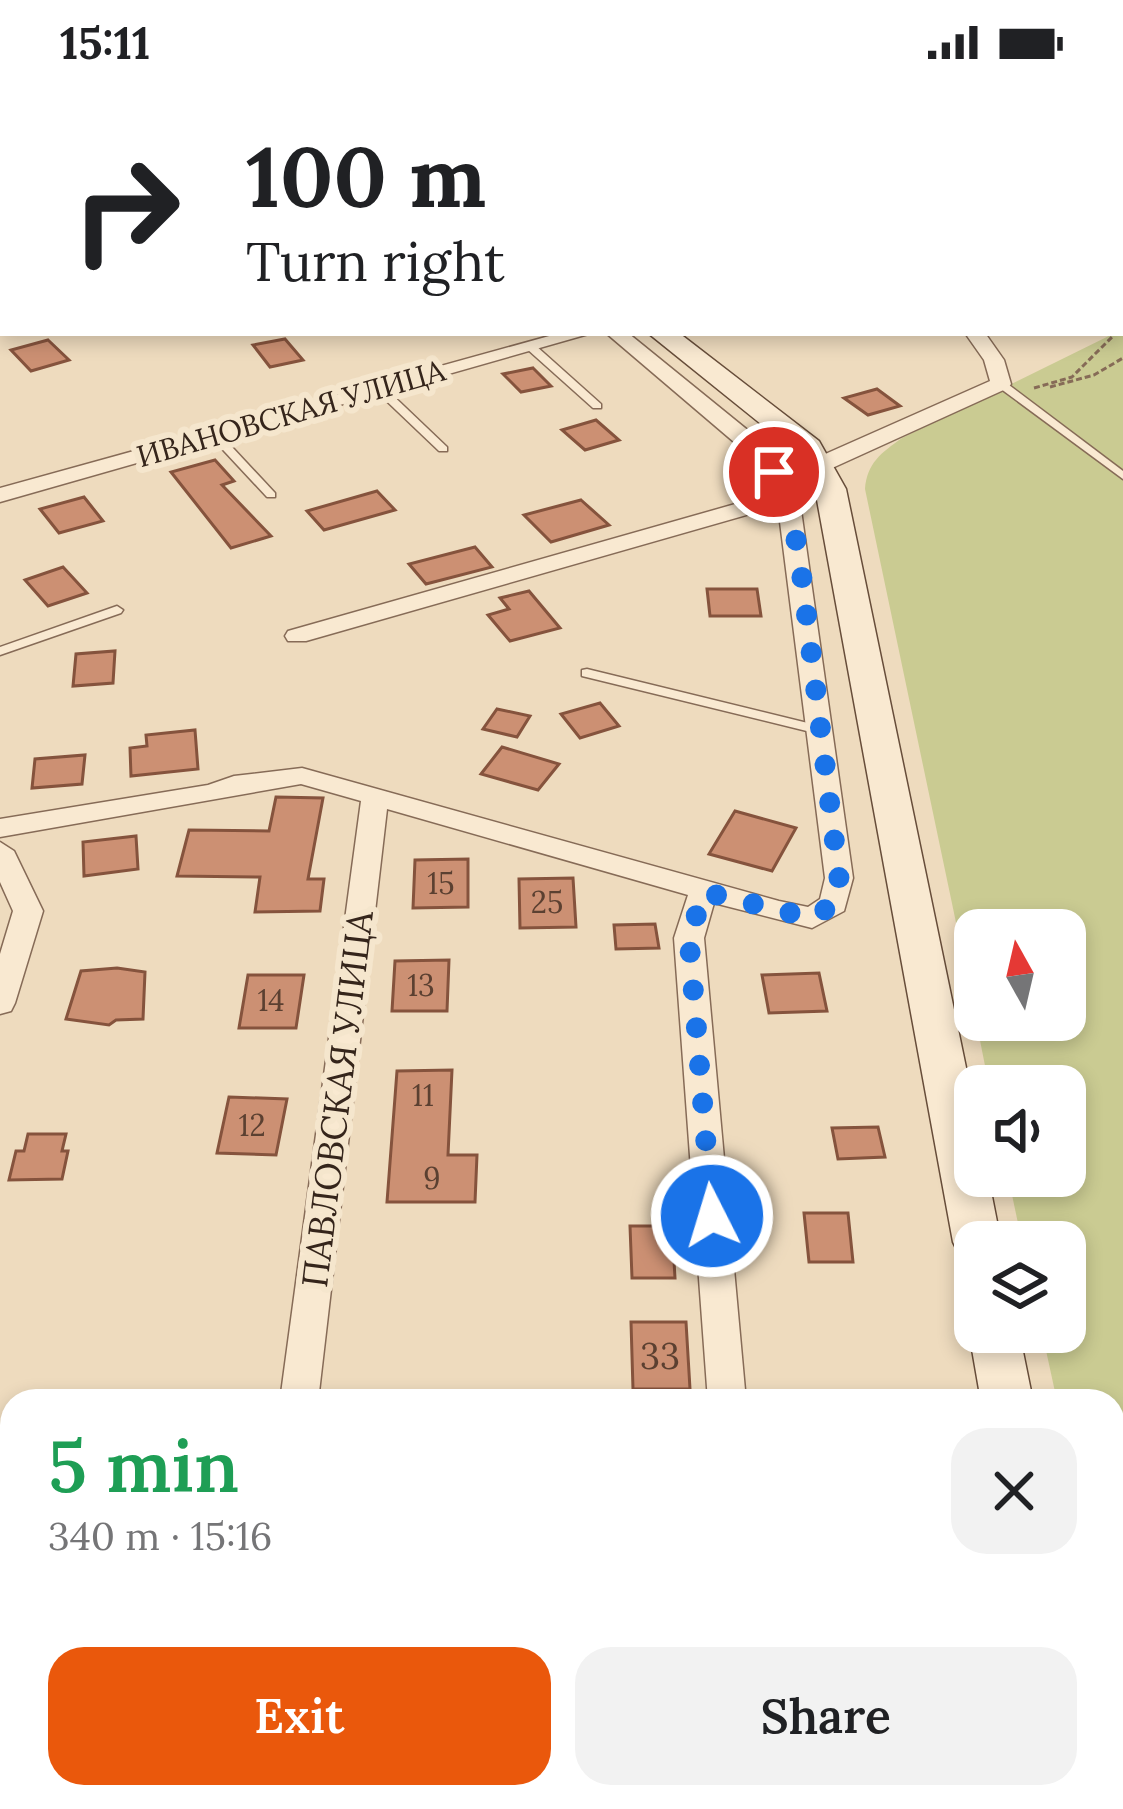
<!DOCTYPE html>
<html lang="en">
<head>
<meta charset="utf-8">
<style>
	body { margin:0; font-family:Lora,serif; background:#f2f2f2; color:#202124; height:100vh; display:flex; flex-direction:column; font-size:45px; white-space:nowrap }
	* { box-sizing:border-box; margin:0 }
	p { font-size:39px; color:#757577 }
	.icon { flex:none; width:66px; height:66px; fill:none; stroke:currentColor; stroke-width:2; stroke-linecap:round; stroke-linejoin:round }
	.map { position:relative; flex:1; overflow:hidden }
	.side { position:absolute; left:0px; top:1305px; width:1125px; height:420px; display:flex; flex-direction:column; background:#fff; border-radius:36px 36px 0 0; box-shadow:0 6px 18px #0003 }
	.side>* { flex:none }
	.top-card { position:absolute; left:0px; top:0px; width:1125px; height:252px; box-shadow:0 6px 18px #0003; background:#fff; color:#202124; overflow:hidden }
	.needle { width:78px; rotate:352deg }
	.controls { position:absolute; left:954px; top:825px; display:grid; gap:24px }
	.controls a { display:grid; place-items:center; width:132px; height:132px; border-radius:24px; background:#fff; box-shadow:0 6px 18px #0003; font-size:60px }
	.pin { position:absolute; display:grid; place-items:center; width:102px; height:102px; color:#fff; margin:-51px; border:6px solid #fff; border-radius:50%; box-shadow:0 3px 12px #0007 }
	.me { position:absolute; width:132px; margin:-66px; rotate:355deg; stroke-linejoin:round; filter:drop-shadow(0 0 9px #0008) }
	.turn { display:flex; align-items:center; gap:42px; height:252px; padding:0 48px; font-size:54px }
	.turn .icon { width:156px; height:156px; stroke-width:2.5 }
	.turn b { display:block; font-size:84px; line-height:102px }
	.round { display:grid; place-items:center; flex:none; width:126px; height:126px; border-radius:36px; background:#f2f2f2 }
	.overview { display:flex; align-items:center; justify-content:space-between; height:204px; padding:0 48px }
	h1 { font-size:72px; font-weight:600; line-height:90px; color:#1e9e55 }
	.action { display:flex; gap:24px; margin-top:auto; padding:24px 48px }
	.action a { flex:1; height:138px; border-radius:36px; background:#ea580c; color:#fff; font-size:48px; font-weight:600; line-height:138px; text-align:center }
	.action a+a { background:#f2f2f2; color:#202124 }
	.status { display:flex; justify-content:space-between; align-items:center; height:84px; padding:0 60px; background:#fff; direction:ltr }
	.status svg { height:33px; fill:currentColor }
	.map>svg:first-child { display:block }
	.green { fill:#cacb92 }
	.building { fill:#cc9073; stroke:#85533d; stroke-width:3 }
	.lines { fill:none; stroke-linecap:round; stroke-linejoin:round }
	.lane-casing { stroke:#866b57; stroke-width:3 }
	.street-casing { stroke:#866b57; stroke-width:3 }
	.secondary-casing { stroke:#674d3a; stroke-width:3 }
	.path { stroke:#866b57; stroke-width:3; stroke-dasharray:6 3; stroke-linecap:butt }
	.lane { fill:#f9e9d1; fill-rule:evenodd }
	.street { fill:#f9e9d1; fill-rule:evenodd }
	.secondary { fill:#f9e9d1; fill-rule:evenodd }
	.route { stroke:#1a73e8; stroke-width:21; stroke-dasharray:0 37.8 }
	.labels { text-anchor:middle; stroke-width:12; stroke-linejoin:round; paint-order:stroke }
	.far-street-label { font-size:30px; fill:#35251b; stroke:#f5e6cd }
	.number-label { font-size:30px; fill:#5b4031 }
	.street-label { font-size:36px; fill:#35251b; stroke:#f5e6cd }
	.near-number-label { font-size:36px; fill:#5b4031 }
</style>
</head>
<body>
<div class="status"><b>15:11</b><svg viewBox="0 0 49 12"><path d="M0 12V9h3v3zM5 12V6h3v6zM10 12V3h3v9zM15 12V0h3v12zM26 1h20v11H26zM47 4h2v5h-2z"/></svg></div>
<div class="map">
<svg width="1123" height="1725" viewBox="0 0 1123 1725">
	<rect width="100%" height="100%" fill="#eedbbe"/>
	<path class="green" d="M1123,245V1606L1113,1570V1317H1057L1042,1248H1065V1158H1022L1008,1092H1065V1002H989L976,936H1065V846H975V929L865,405C867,379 881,369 902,354Z"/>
	<g class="building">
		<path d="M285,255L303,276L270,283L253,261Z"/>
		<path d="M48,256L69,276L31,287L11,266Z"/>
		<path d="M533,284L551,302L521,308L503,290Z"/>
		<path d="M877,305L900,322L868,331L844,314Z"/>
		<path d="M596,336L619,356L585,366L562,346Z"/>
		<path d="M215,376L234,397L222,401L271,452L231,464L171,388Z"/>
		<path d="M377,407L395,426L324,446L307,427Z"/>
		<path d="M84,413L103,437L59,449L40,425Z"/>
		<path d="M581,416L609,441L551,458L524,431Z"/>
		<path d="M475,463L492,483L426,500L409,480Z"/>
		<path d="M63,483L87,509L48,522L25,496Z"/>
		<path d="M707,505H757L761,532H710Z"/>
		<path d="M529,507L560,544L510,557L488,531L509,525L500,514Z"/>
		<path d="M115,567L113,599L73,602L76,570Z"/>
		<path d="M600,619L619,642L580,654L561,630Z"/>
		<path d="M497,625L530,632L517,653L483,645Z"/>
		<path d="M195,646L198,685L131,692L130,664L147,662L146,651Z"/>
		<path d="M502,663L559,680L538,706L481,690Z"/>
		<path d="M85,671L82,700L32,704L35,675Z"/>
		<path d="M276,713L323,714L308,795H324L320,827L255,828L260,793L177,792L189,746L269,747Z"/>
		<path d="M735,727L796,744L772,787L709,770Z"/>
		<path d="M136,752L138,785L84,792L83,758Z"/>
		<path d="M468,775V823L413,824L415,776Z"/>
		<path d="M573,794L576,843L520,844L519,795Z"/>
		<path d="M655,840L659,864L616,865L614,841Z"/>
		<path d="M449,876L447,927H392L395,877Z"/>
		<path d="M117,884L145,888L143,935L116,936L109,941L66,935L81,887Z"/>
		<path d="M819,889L827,927L769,929L762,891Z"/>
		<path d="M248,891H304L296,944H239Z"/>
		<path d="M452,986L448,1071H477L475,1118H387L397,987Z"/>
		<path d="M229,1013L287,1015L276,1071L217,1069Z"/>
		<path d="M878,1043L885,1073L838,1075L832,1044Z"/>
		<path d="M28,1050H66L62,1067H68L62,1095L9,1096L16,1067H24Z"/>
		<path d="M804,1129H848L853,1178H809Z"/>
		<path d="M630,1142H672L675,1194H632Z"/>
		<path d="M631,1238H686L690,1305H633Z"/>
	</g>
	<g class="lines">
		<g class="lane-casing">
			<g id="lane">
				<path d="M96,0H105L108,3H99Z"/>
				<path d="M219,0H237L229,3H211Z"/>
				<path d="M527,261H535L601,320V324H593L527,265Z"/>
				<path d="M997,298H1005L1123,387V395L997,302Z"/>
				<path d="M376,303H384L447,363V367H439L376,307Z"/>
				<path d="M215,348L219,349L275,409V413H267L211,353L210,351Z"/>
				<path d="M117,522L123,526L121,529L0,571V563Z"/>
				<path d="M587,585L828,644L830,647L823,651L582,592V586Z"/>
			</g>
		</g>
		<g class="street-casing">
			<g id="street">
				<path d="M522,0H542L544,3H524Z"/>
				<path d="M814,0H836L838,3H816Z"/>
				<rect x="1122" y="108" width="1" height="11"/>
				<path d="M3,221V233L0,234V222Z"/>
				<path d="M560,249H592L0,418V404Z"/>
				<path d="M606,249H628L750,348L799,412L853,794L844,827L812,844L714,819L704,854L746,1317H708L674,854L688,811L387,725L318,1317H280L361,717L301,700L0,753V735L208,701L234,692L302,684L779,817L808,823L820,815L825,794L778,422L306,557H288L285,552L288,547L774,409L734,358Z"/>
				<path d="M965,249H985L1004,276L1011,300L1008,304L830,385H814V375L990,297L984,276Z"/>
				<path d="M0,758L14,767L43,827L15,919L11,927L0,930V870L13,827L0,798Z"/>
				<path d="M227,1713H271L269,1725H225Z"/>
				<path d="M737,1713H781L782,1725H738Z"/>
			</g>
		</g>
		<g class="secondary-casing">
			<g id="secondary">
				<path d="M336,0H360L362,3H338Z"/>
				<path d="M648,249H679L819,357L846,405L975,1027V1092H988L1001,1158H975V1177L960,1172L953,1158L815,405L797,369Z"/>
				<path d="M975,1235V1248H1019L1033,1317H981L969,1248Z"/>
				<path d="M1114,1691L1123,1725H1064L1061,1713H1113Z"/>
			</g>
		</g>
		<g class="path">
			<path d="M1050,303L1094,291L1123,274"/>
			<path d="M1034,304L1072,293L1116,249"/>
		</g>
		<use href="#lane" class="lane"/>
		<use href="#street" class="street"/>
		<use href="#secondary" class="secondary"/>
	</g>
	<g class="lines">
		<path class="route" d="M712,1132L689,854L704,808L812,834L834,820L839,794L800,478L788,412L774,388"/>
	</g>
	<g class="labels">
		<g class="far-street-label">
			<text transform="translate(291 330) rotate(-16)" y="10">ИВАНОВСКАЯ УЛИЦА</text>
		</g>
		<g class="number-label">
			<text x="441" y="810">15</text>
			<text x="547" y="829">25</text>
			<text x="421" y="912">13</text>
			<text x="271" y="927">14</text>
			<text x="423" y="1022">11</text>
			<text x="252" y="1052">12</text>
			<text x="432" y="1105">9</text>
		</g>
		<g class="street-label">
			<text transform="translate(337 1015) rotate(-83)" y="13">ПАВЛОВСКАЯ УЛИЦА</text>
		</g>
		<g class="near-number-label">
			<text x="660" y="1285">33</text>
		</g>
	</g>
</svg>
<div class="controls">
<a><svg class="needle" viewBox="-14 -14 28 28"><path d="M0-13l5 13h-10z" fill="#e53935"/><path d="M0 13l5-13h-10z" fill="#757577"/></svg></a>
<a><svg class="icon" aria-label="sound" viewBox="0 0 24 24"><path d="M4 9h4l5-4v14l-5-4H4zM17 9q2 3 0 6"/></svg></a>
<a><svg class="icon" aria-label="layers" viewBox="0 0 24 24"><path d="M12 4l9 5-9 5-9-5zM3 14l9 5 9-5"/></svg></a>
</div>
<div class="pin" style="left:774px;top:388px;background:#d93025"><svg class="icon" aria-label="arrive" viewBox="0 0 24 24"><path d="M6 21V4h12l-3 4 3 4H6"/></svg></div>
<svg class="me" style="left:712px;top:1132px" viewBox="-20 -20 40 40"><circle r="17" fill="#1a73e8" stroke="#fff" stroke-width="3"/><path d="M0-11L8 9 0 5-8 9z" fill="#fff"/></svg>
<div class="top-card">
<div class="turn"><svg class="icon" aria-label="right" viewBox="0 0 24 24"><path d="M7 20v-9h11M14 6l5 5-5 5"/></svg><div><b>100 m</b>Turn right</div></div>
</div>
<section class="side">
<div class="overview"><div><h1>5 min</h1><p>340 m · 15:16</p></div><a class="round"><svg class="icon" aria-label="close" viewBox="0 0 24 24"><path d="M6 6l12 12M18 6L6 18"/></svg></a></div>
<div class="action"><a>Exit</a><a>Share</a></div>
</section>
</div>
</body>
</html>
